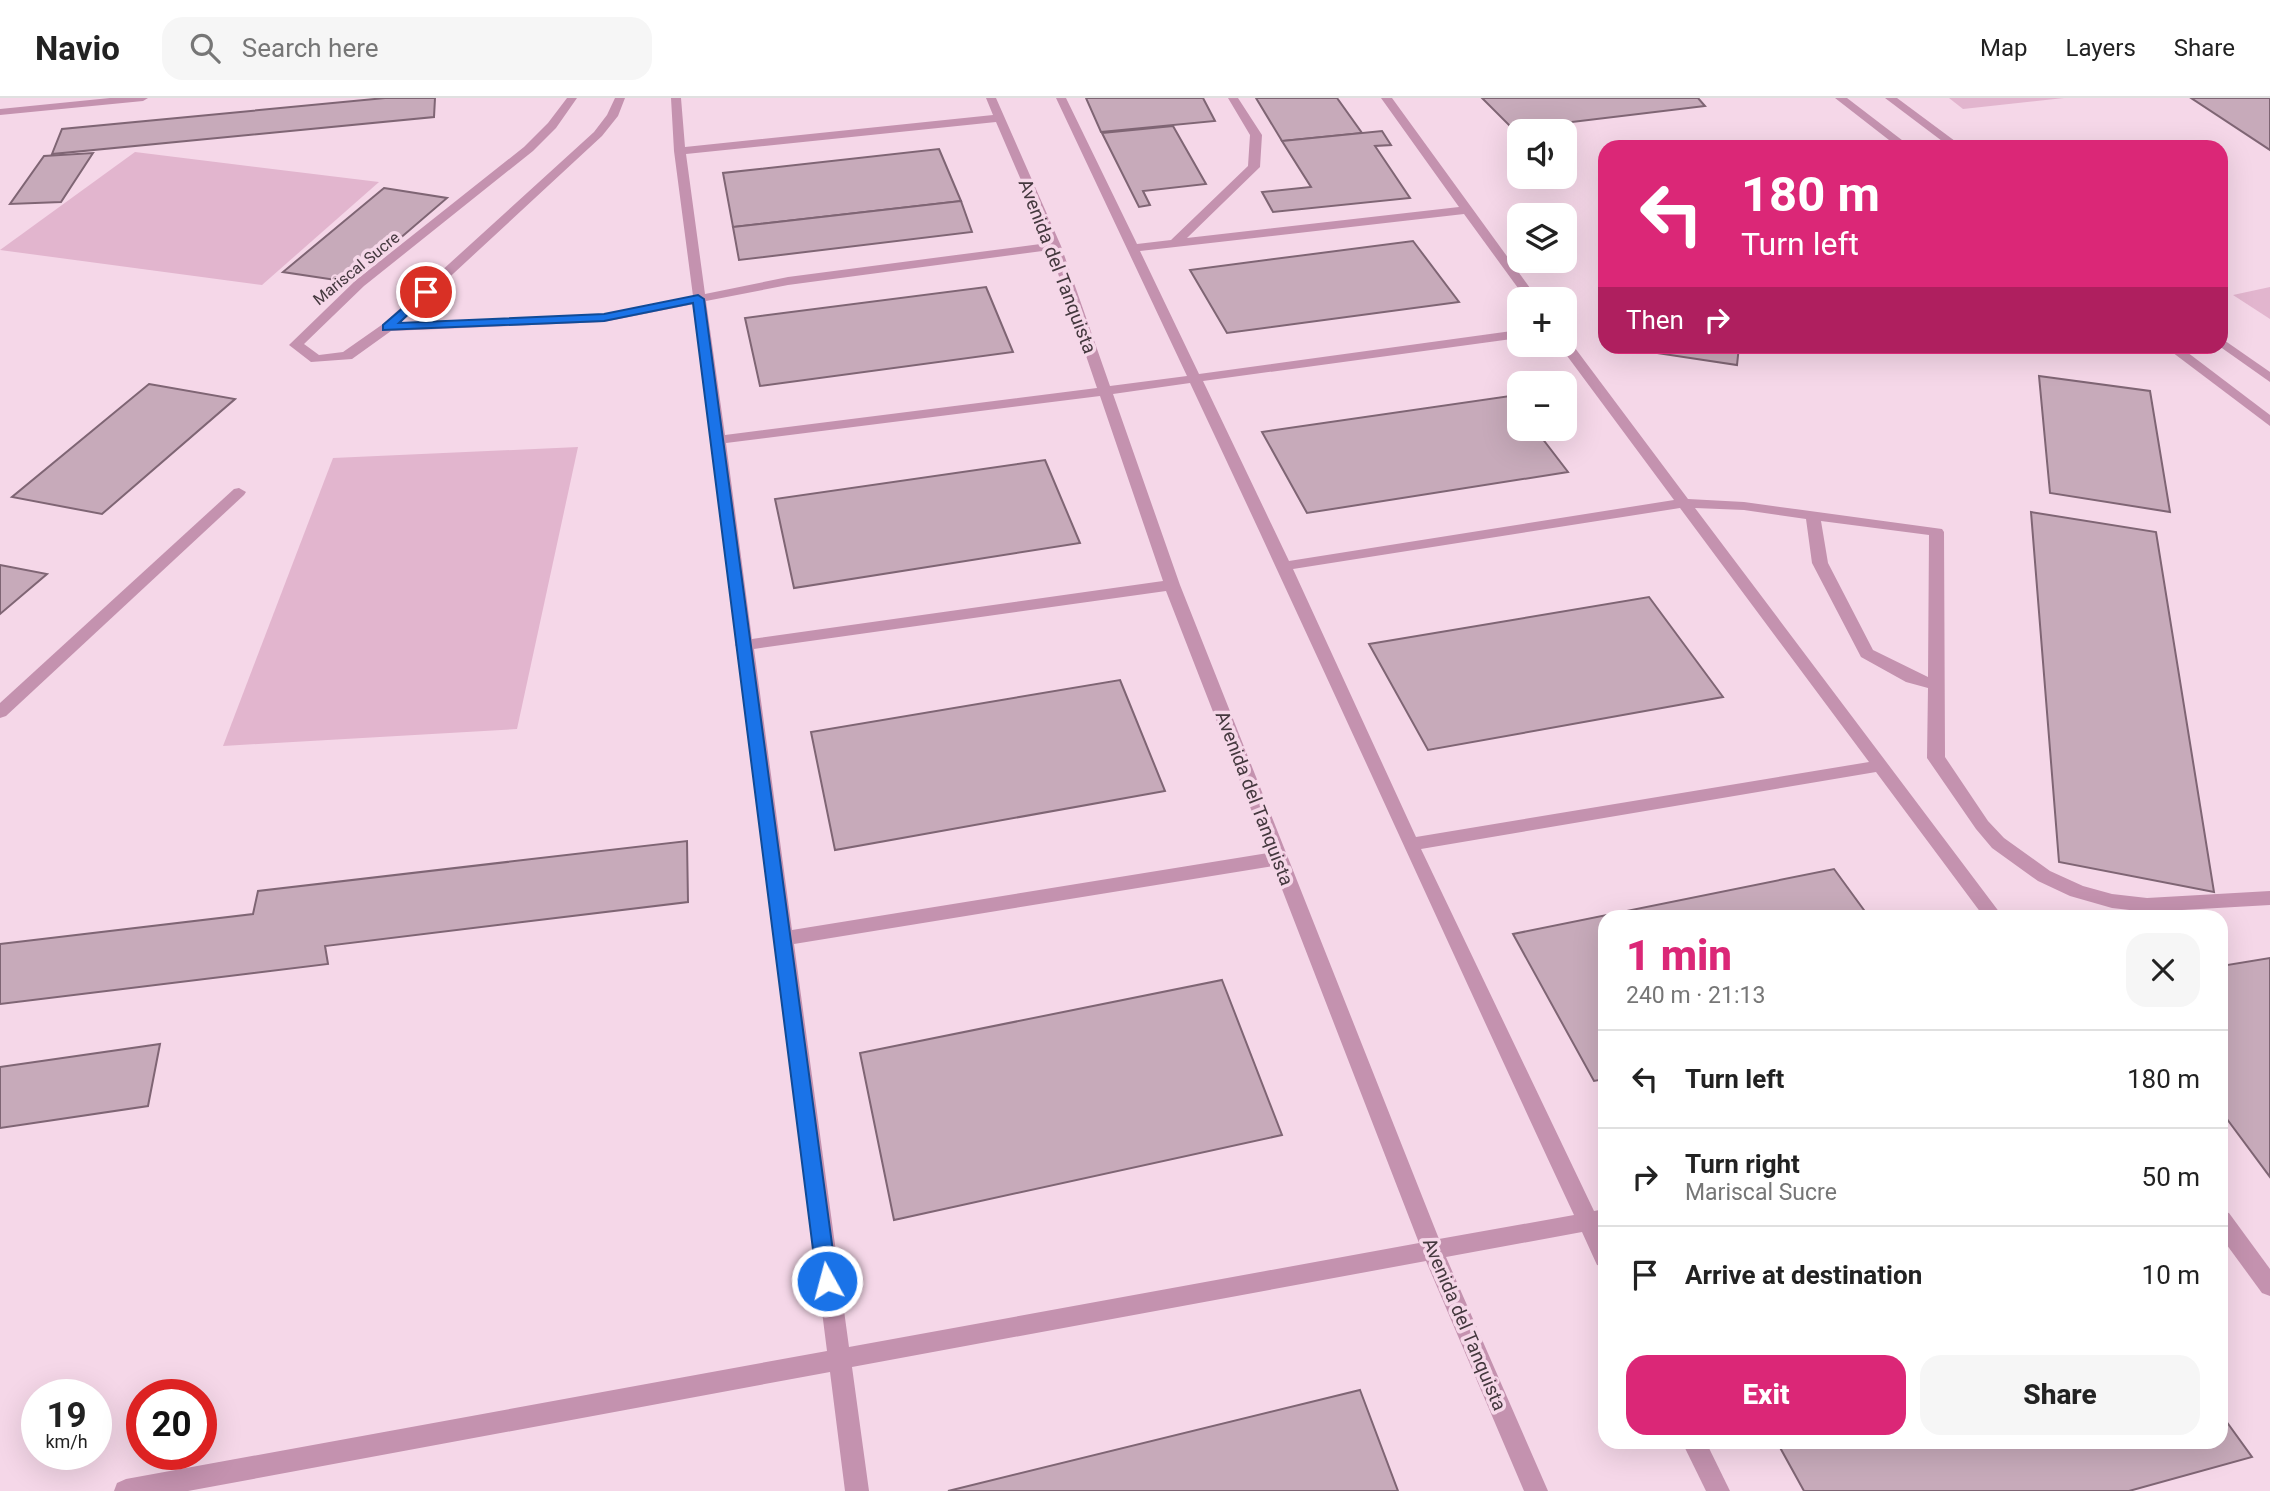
<!DOCTYPE html>
<html lang="en">
<head>
<meta charset="utf-8">
<style>
	body { margin:0; font-family:Roboto,sans-serif; background:#f6f6f6; color:#222; height:100vh; display:flex; flex-direction:column; font-size:26px; white-space:nowrap }
	* { box-sizing:border-box; margin:0 }
	p { font-size:23px; color:#767676 }
	.icon { flex:none; width:38px; height:38px; fill:none; stroke:currentColor; stroke-width:2; stroke-linecap:round; stroke-linejoin:round }
	.map { position:relative; flex:1; overflow:hidden }
	.side { position:absolute; left:1598px; top:812px; width:630px; height:539px; display:flex; flex-direction:column; background:#fff; border-radius:21px; box-shadow:0 7px 28px #0002 }
	.side>* { flex:none }
	.guide { position:absolute; left:1598px; top:42px; width:630px; height:214px; border-radius:21px; box-shadow:0 7px 28px #0002; background:#db2777; color:#fff; overflow:hidden }
	.buttons { position:absolute; left:1507px; top:21px; display:grid; gap:14px }
	.buttons a { display:grid; place-items:center; width:70px; height:70px; border-radius:14px; background:#fff; box-shadow:0 7px 28px #0002; font-size:35px }
	.speed { position:absolute; left:21px; top:1281px; display:flex; gap:14px; font-size:35px; font-weight:700; text-align:center }
	.speed>* { display:grid; place-content:center; width:91px; height:91px; border-radius:50%; background:#fff; box-shadow:0 7px 28px #0002; line-height:1 }
	.speed small { font-size:18px; font-weight:400 }
	.speed .limit { border:10px solid #d22; background:#fff; color:#111 }
	.pin { position:absolute; display:grid; place-items:center; width:60px; height:60px; color:#fff; margin:-30px; border:4px solid #fff; border-radius:50%; box-shadow:0 2px 7px #0007 }
	.me { position:absolute; width:77px; margin:-38px; rotate:353deg; stroke-linejoin:round; filter:drop-shadow(0 0 5px #0008) }
	.turn { display:flex; align-items:center; gap:24px; height:147px; padding:0 28px; font-size:32px }
	.turn .icon { width:91px; height:91px; stroke-width:2.5 }
	.turn b { display:block; font-size:49px; line-height:60px }
	.then { display:flex; align-items:center; height:66px; padding:0 28px; background:#0003; gap:14px; font-size:26px }
	.round { display:grid; place-items:center; flex:none; width:74px; height:74px; border-radius:21px; background:#f6f6f6 }
	.summary { display:flex; align-items:center; justify-content:space-between; height:119px; padding:0 28px }
	h1 { font-size:42px; font-weight:800; line-height:52px; color:#db2777 }
	.action { display:flex; gap:14px; margin-top:auto; padding:14px 28px }
	.action a { flex:1; height:80px; border-radius:21px; background:#db2777; color:#fff; font-size:28px; font-weight:800; line-height:80px; text-align:center }
	.action a+a { background:#f6f6f6; color:#222 }
	ul { padding:0; list-style:none }
	li { display:flex; align-items:center; gap:21px; height:98px; padding:0 28px; border-top:2px solid #e0e0e0 }
	li div { flex:1 }
	li b { display:block; font-size:26px }
	li em { font-style:normal }
	header { display:flex; align-items:center; gap:42px; box-sizing:border-box; height:98px; padding:0 35px; background:#fff; border-bottom:2px solid #e0e0e0 }
	header strong { font-size:33px }
	nav { display:flex; gap:38px; margin-inline-start:auto; font-size:24px }
	.search { width:490px; height:63px; background:#f6f6f6; display:flex; align-items:center; gap:18px; box-sizing:border-box; padding:0 24px; border-radius:21px; color:#767676; font-size:26px }
	.map>svg:first-child { display:block }
	.green { fill:#e2b5ce }
	.building { fill:#c7aaba; stroke:#7f6574; stroke-width:2 }
	.lines { fill:none; stroke-linecap:round; stroke-linejoin:round }
	.service { fill:#c492af; fill-rule:evenodd }
	.route { fill:#1a73e8; stroke:#114b97; stroke-width:2 }
	.labels { text-anchor:middle; stroke-width:7; stroke-linejoin:round; paint-order:stroke }
	.far-street-label { font-size:16px; fill:#44383e; stroke:#f5d7e8 }
	.street-label { font-size:19px; fill:#44383e; stroke:#f5d7e8 }
</style>
</head>
<body>
<header>
<strong>Navio</strong>
<div class="search"><svg class="icon" aria-label="search" viewBox="0 0 24 24"><circle cx="10" cy="10" r="6"/><path d="M15 15l6 6"/></svg>Search here</div>
<nav><a>Map</a><a>Layers</a><a>Share</a></nav>
</header>
<div class="map">
<svg width="2270" height="1393" viewBox="0 0 2270 1393">
	<rect width="100%" height="100%" fill="#f5d7e8"/>
	<g class="green">
		<path d="M1949,0H2064L1963,11Z"/>
		<path d="M135,54L379,84L262,187L0,152Z"/>
		<path d="M2270,189V221L2233,197Z"/>
		<path d="M578,349L517,631L223,648L333,360Z"/>
	</g>
	<g class="building">
		<path d="M385,0H435L434,19L52,56L62,31Z"/>
		<path d="M1086,0H1203L1215,23L1101,34Z"/>
		<path d="M1256,0H1337L1362,35L1282,43Z"/>
		<path d="M1482,0H1698L1705,8L1513,31Z"/>
		<path d="M2191,0H2270V52Z"/>
		<path d="M1173,28L1206,86L1143,93L1150,107L1139,109L1102,35Z"/>
		<path d="M1382,33L1391,47L1375,48L1410,100L1273,114L1262,94L1311,89L1282,43Z"/>
		<path d="M939,51L961,103L733,129L723,75Z"/>
		<path d="M93,55L61,104L10,106L44,58Z"/>
		<path d="M384,90L447,100L349,184L283,174Z"/>
		<path d="M961,103L972,134L739,162L733,129Z"/>
		<path d="M1413,143L1459,204L1227,235L1190,172Z"/>
		<path d="M986,189L1013,254L760,288L745,220Z"/>
		<path d="M1630,248H1739L1737,267L1630,251Z"/>
		<path d="M2039,278L2150,293L2170,414L2050,395Z"/>
		<path d="M149,286L235,301L102,416L12,399Z"/>
		<path d="M1510,298L1519,309V331H1535L1568,374L1307,415L1262,334Z"/>
		<path d="M1045,362L1080,445L794,490L775,401Z"/>
		<path d="M2031,414L2156,434L2214,794L2059,764Z"/>
		<path d="M0,467L47,476L0,516Z"/>
		<path d="M1649,499L1723,599L1428,652L1369,546Z"/>
		<path d="M1120,582L1165,693L835,752L811,634Z"/>
		<path d="M687,743L688,804L325,848L328,866L0,906V846L253,816L258,793Z"/>
		<path d="M1834,771L1869,819H1605V981L1594,983L1513,836Z"/>
		<path d="M2270,860V1079L2221,1013V868Z"/>
		<path d="M1222,882L1282,1037L894,1122L860,955Z"/>
		<path d="M160,946L148,1008L0,1030V969Z"/>
		<path d="M1360,1292L1398,1393H948Z"/>
		<path d="M2221,1316L2252,1359L2129,1393H1804L1777,1344H2221Z"/>
	</g>
	<g class="lines">
		<g class="service">
			<path d="M110,0H148L143,3L0,17V11Z"/>
			<path d="M567,0H577L556,30L533,53L364,188L304,246L319,257L343,254L383,226L594,34L607,17L615,0H625L618,18L602,38L400,225L604,216L693,198L674,53L671,0H681L685,49L993,17L986,0H996L1061,148L1110,288L1187,278L1056,0H1066L1137,146L1171,142L1248,68L1250,37L1228,0H1238L1262,37L1260,69L1187,140L1459,109L1381,0H1392L1538,201H1526L1464,116L1140,153L1199,276L1519,232V240L1203,283L1289,463L1674,402L1559,247H1564V241L1569,242L1688,401L1744,404L1942,431L1944,434L1945,659L1988,723L2004,740L2050,773L2083,788L2112,796L2147,800L2270,793V807L2147,814L2112,810L2070,798L2038,783L1992,750L1976,731L1927,660L1928,590L1906,584L1861,559L1812,465L1806,421L1744,412L1695,410L2003,819H1984L1876,674L1421,751L1594,1113L1605,1111V1129L1602,1130L1605,1136V1169L1597,1167L1582,1134L1446,1159L1548,1393H1524L1426,1163L852,1269L869,1393H845L830,1274L188,1393H114L117,1385L126,1381L827,1253L738,551L735,547L737,544L694,206L604,224L391,233L352,261L311,264L289,247L355,183L524,49L548,25ZM996,24L1048,145L788,179L705,196L686,56ZM1050,152L1097,290L725,337L706,203L788,187ZM1190,285C1320,561 1445,840 1574,1117L1439,1141L1180,487L1113,296ZM1100,298L1163,483L752,541L726,345ZM1680,410L1869,664L1416,739L1293,471ZM1821,423L1929,437L1928,579L1873,552L1828,465ZM1166,493L1268,755L792,832L754,551ZM1273,768L1419,1145L849,1249L794,846Z"/>
			<path d="M1835,0H1847L1911,49H1898Z"/>
			<path d="M1885,0H1897L1963,49H1950Z"/>
			<path d="M2221,240L2270,274V284L2219,248Z"/>
			<path d="M2164,248H2179L2270,317V328Z"/>
			<path d="M239,390L246,394L244,397L6,618L0,620V605L234,391Z"/>
			<path d="M2221,1113L2229,1115L2270,1171V1198L2262,1195L2221,1139Z"/>
			<path d="M1682,1344H1706L1730,1393H1706Z"/>
		</g>
	</g>
	<path class="route" d="M426,190L430,191V196L399,225L604,216L698,197L704,201L837,1183L834,1189L827,1191L820,1189L817,1183L693,205L604,223L383,232V227Z"/>
	<g class="labels">
		<g class="far-street-label">
			<text transform="translate(356 170) rotate(-39)" y="6">Mariscal Sucre</text>
		</g>
		<g class="street-label">
			<text transform="translate(1058 168) rotate(69)" y="7">Avenida del Tanquista</text>
			<text transform="translate(1255 700) rotate(69)" y="7">Avenida del Tanquista</text>
			<text transform="translate(1465 1226) rotate(67)" y="7">Avenida del Tanquista</text>
		</g>
	</g>
</svg>
<div class="buttons">
<a><svg class="icon" aria-label="sound" viewBox="0 0 24 24"><path d="M4 9h4l5-4v14l-5-4H4zM17 9q2 3 0 6"/></svg></a>
<a><svg class="icon" aria-label="layers" viewBox="0 0 24 24"><path d="M12 4l9 5-9 5-9-5zM3 14l9 5 9-5"/></svg></a>
<a>+</a>
<a>−</a>
</div>
<div class="speed"><div>19<small>km/h</small></div><div class="limit">20</div></div>
<div class="pin" style="left:426px;top:194px;background:#d93025"><svg class="icon" aria-label="arrive" viewBox="0 0 24 24"><path d="M6 21V4h12l-3 4 3 4H6"/></svg></div>
<svg class="me" style="left:827px;top:1183px" viewBox="-20 -20 40 40"><circle r="17" fill="#1a73e8" stroke="#fff" stroke-width="3"/><path d="M0-11L8 9 0 5-8 9z" fill="#fff"/></svg>
<div class="guide">
<div class="turn"><svg class="icon" aria-label="left" viewBox="0 0 24 24"><path d="M17 20v-9H6M10 6l-5 5 5 5"/></svg><div><b>180 m</b>Turn left</div></div>
<div class="then">Then<svg class="icon" aria-label="right" viewBox="0 0 24 24"><path d="M7 20v-9h11M14 6l5 5-5 5"/></svg></div>
</div>
<section class="side">
<div class="summary"><div><h1>1 min</h1><p>240 m · 21:13</p></div><a class="round"><svg class="icon" aria-label="close" viewBox="0 0 24 24"><path d="M6 6l12 12M18 6L6 18"/></svg></a></div>
<ul>
<li><svg class="icon" aria-label="left" viewBox="0 0 24 24"><path d="M17 20v-9H6M10 6l-5 5 5 5"/></svg><div><b>Turn left</b></div><em>180 m</em></li>
<li><svg class="icon" aria-label="right" viewBox="0 0 24 24"><path d="M7 20v-9h11M14 6l5 5-5 5"/></svg><div><b>Turn right</b><p>Mariscal Sucre</p></div><em>50 m</em></li>
<li><svg class="icon" aria-label="arrive" viewBox="0 0 24 24"><path d="M6 21V4h12l-3 4 3 4H6"/></svg><div><b>Arrive at destination</b></div><em>10 m</em></li>
</ul>
<div class="action"><a>Exit</a><a>Share</a></div>
</section>
</div>
</body>
</html>
